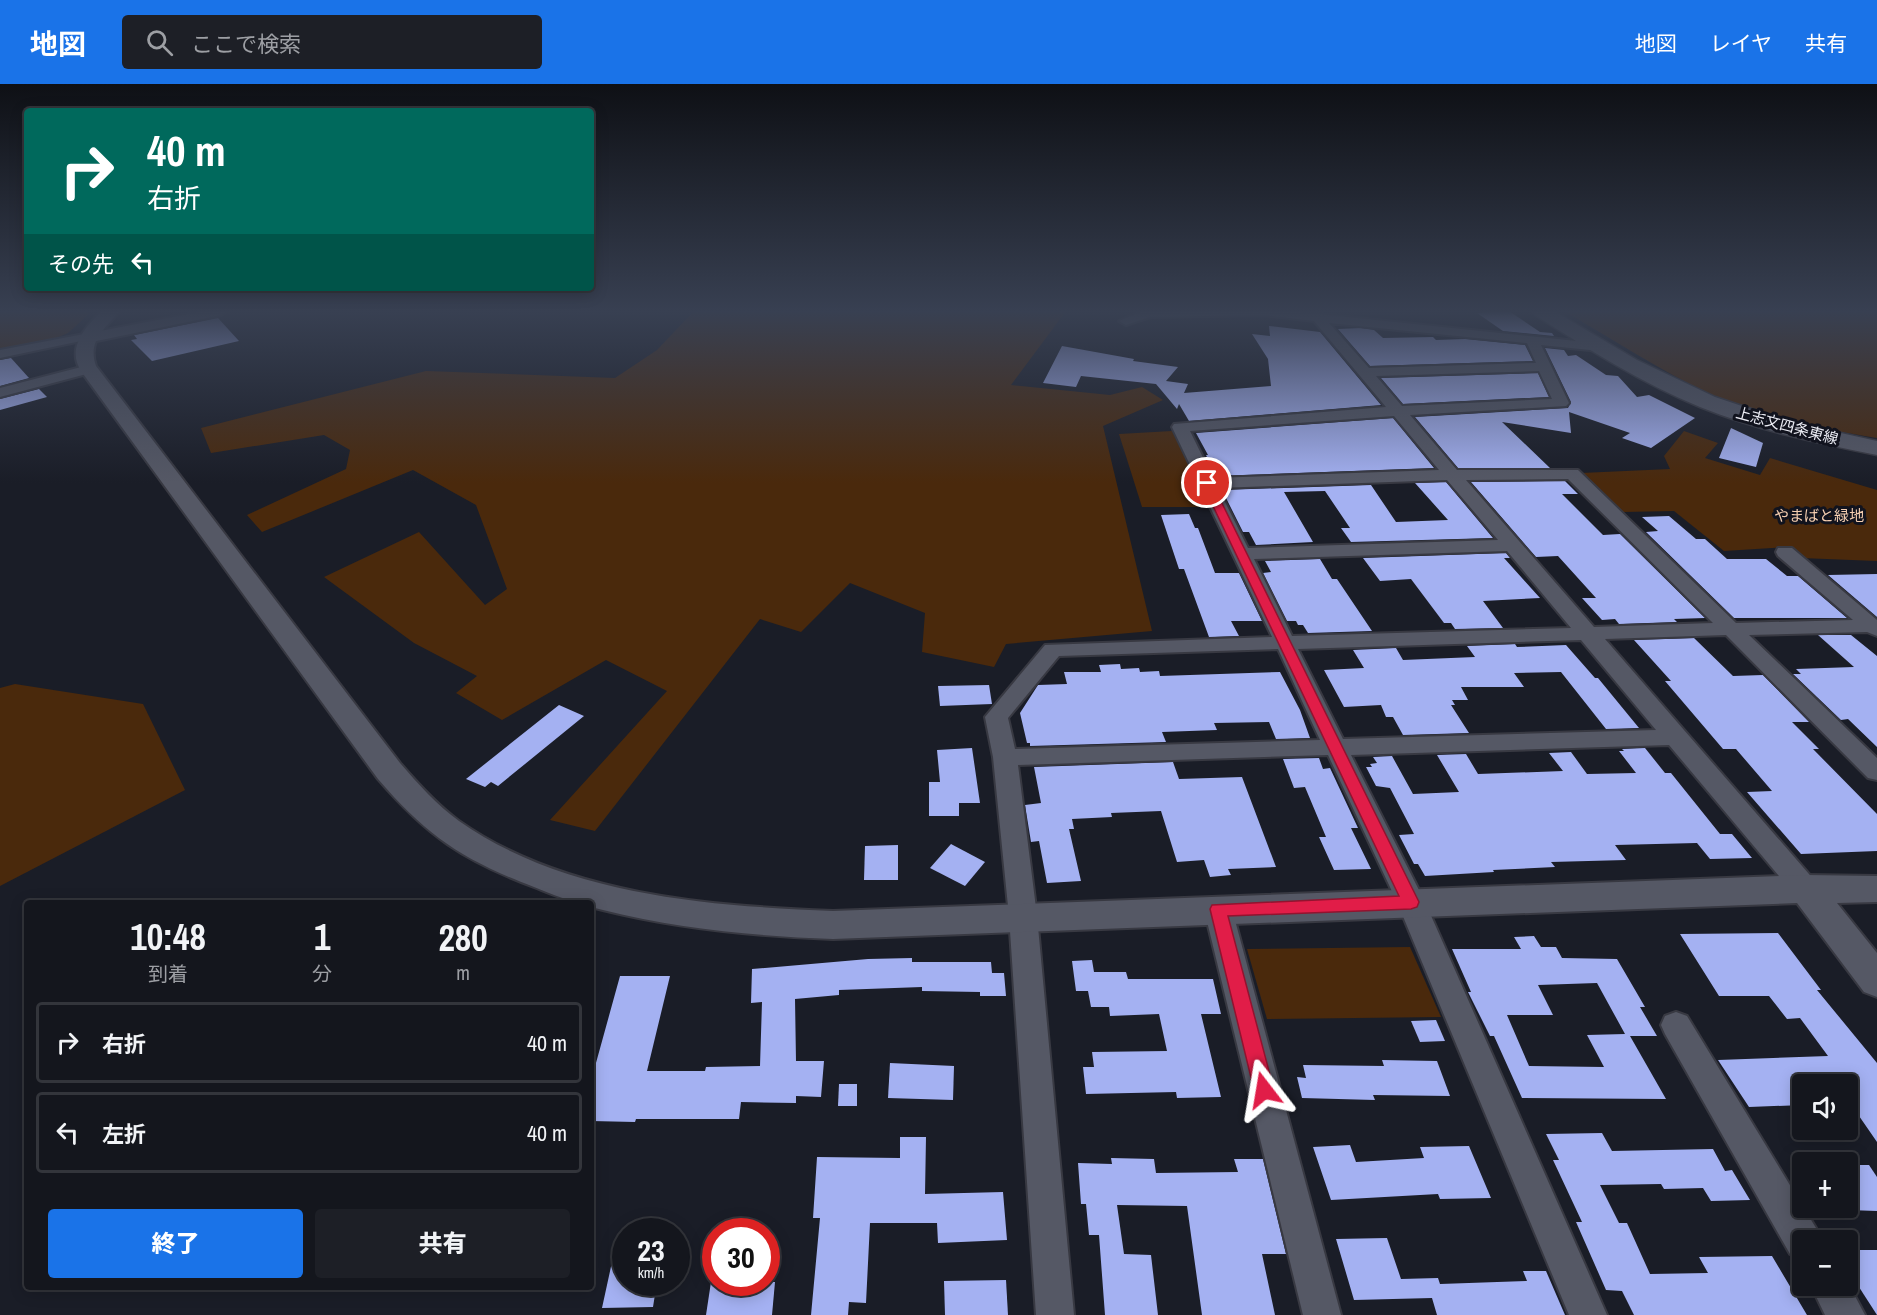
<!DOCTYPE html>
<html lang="ja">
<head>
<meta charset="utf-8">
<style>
	body { margin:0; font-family:"Archivo Narrow","Noto Sans JP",sans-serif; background:#1d1f26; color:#f1f3f6; height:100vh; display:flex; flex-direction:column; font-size:22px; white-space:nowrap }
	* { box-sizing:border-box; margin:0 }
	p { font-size:20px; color:#9d9fa4 }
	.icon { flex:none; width:33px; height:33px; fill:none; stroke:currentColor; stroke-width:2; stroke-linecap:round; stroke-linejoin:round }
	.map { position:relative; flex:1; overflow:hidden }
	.side { position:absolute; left:24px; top:816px; width:570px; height:390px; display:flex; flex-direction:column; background:#14161d; border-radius:6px; box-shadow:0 3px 15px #0003,0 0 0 2px #33353b }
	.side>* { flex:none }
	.guide { position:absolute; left:24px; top:24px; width:570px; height:183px; border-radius:6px; box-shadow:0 3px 15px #0003,0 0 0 2px #33353b; background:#00695c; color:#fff; overflow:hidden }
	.tools { position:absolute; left:1792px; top:990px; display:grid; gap:12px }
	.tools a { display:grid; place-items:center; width:66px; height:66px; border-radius:6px; background:#14161d; box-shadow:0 3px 15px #0003,0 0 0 2px #33353b; font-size:30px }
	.speed { position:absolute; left:612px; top:1134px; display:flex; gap:12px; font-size:30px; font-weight:700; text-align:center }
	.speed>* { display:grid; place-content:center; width:78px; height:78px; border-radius:50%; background:#14161d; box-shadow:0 3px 15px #0003,0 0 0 2px #33353b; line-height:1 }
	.speed small { font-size:15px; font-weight:400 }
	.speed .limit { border:9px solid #d22; background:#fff; color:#111 }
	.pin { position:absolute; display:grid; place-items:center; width:51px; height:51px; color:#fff; margin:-26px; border:3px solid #fff; border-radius:50%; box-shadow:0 2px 6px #0007 }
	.me { position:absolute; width:66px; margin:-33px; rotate:346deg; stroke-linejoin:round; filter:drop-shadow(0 0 4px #0008) }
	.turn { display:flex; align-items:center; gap:21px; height:126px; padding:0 24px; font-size:27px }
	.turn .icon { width:78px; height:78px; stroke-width:2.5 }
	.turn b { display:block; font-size:42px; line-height:51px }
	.then { display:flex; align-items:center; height:57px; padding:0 24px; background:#0003; gap:12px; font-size:22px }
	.eta { display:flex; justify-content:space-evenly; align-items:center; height:102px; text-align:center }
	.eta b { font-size:36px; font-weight:800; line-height:42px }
	.action { display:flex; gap:12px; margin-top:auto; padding:12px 24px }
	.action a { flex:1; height:69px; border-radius:6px; background:#1a73e8; color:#fff; font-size:24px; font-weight:800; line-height:69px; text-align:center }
	.action a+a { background:#1d1f26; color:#f1f3f6 }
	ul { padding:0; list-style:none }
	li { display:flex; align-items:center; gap:18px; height:81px; margin:0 12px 9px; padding:0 12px; border:3px solid #33353b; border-radius:6px }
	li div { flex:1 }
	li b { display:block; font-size:22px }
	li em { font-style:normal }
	header { display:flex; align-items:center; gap:36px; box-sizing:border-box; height:84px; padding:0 30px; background:#1a73e8; color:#fff }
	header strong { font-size:28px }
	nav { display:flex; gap:33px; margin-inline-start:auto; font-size:21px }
	.search { width:420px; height:54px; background:#1d1f26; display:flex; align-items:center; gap:15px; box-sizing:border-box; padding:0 21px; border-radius:6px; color:#9d9fa4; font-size:22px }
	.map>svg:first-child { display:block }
	.green { fill:#4a290c }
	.building { fill:#a4b1f2; fill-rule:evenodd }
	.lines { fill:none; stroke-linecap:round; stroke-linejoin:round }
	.minor-casing { stroke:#383942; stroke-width:4 }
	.tertiary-casing { stroke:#383942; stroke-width:4 }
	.secondary-casing { stroke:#383942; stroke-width:3 }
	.minor { fill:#555865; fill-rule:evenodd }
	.tertiary { fill:#555865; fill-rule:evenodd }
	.secondary { fill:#555865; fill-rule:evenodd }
	.route { fill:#e11d48; stroke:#92132f; stroke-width:1.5 }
	.labels { text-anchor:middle; stroke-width:6; stroke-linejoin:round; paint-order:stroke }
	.far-street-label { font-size:15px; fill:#ebecf4; stroke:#11131e }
	.far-park-label { font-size:15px; fill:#f6cfb1; stroke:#11131e }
</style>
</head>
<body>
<header>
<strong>地図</strong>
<div class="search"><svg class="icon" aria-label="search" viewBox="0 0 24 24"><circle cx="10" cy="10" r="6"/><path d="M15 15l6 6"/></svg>ここで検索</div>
<nav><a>地図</a><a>レイヤ</a><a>共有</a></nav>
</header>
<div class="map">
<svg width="1877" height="1231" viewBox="0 0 1877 1231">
	<rect width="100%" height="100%" fill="#1a1d27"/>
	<g class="green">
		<path d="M0,227H92L68,249L54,255L0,267Z"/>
		<path d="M694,227H1066L1011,301L1110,311L1142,303L1163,316L1103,342L1152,547L1006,560L994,583L922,568L925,529L850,499L801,548L760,535L595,747L550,736L667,607L606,576L502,636L456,609L477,592L414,559L324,493L419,448L485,521L507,505L476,421L413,386L262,448L247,431L346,385L350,366L324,351L211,369L201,344L426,287L615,294L657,266Z"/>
		<path d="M1564,227H1877V354C1821,345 1764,335 1712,311C1661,287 1612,255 1564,227Z"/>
		<path d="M1172,347L1209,423H1142L1119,350Z"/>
		<path d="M1684,347L1718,359L1705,374L1760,391L1770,374L1877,406V477L1801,474L1788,463L1724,467L1674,427L1623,428L1581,389L1670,385L1664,372Z"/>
		<path d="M15,600L143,620L185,706L0,802V604Z"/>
		<path d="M1410,863L1441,933L1267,935L1247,865Z"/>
	</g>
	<g class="building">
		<path d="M1509,227L1540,248L1552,249L1554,252L1503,247L1477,229Z"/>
		<path d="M218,234L239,257L152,277L131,256L137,255L134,251Z"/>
		<path d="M1269,242L1320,248L1381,321L1189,337L1179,320L1177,325L1156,300L1081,292L1076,303L1043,299L1062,262L1134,275L1133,277L1178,283L1166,297L1188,300L1184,309L1271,302L1268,275L1252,250L1270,252Z"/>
		<path d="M1361,244L1374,246L1383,254L1433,253L1436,256L1465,255L1525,261L1533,277L1370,282L1338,245Z"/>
		<path d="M1545,264L1564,266L1568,272L1576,271L1606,291L1618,292L1637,313L1649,311L1695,334L1651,364L1622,354L1630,349L1569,328L1571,349L1502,338L1550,384H1458L1415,333L1568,324L1571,318Z"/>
		<path d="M11,274L29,294L0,302V276Z"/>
		<path d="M1538,289L1549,313L1403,320L1381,294Z"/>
		<path d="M39,305L47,313L0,326V315Z"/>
		<path d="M1393,334L1434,384L1216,392L1206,371H1208L1196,349Z"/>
		<path d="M1731,344L1763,359L1756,383L1719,374Z"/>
		<path d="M1565,397L1578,410H1562L1603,451L1620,450L1705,534L1674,535L1677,538L1619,540L1615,535L1602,536L1582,514H1596L1558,472L1536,473L1471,398Z"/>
		<path d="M1446,398L1493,454L1351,458L1341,444H1350L1325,407L1284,408L1313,458L1256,461L1249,448H1243L1222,406L1371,401L1396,438L1448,436L1415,399Z"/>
		<path d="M1189,430L1195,444H1198L1215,489H1239L1262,537H1231L1239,552L1209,553L1184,485H1179L1161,431Z"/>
		<path d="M1669,432L1696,455H1705L1727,475H1766L1787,492H1798L1847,534H1734L1646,448L1658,447L1642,433Z"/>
		<path d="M1506,469L1510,474H1504L1540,514L1483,517L1503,544L1455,545L1451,539H1444L1411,495L1380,497L1363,474Z"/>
		<path d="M1320,475L1332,495H1337L1372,547L1308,549L1303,541H1298L1296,537H1287L1263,489L1271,488L1265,477Z"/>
		<path d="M1877,490V533L1828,491Z"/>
		<path d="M1818,551H1851L1877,572V663L1848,635L1841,636L1793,590H1801L1796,585L1854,583Z"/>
		<path d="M1694,554L1733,592L1763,591L1809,638H1792L1819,665H1813L1877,730V767L1801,770L1747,708L1772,707L1736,665H1723L1665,597H1671L1634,556Z"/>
		<path d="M1515,560L1517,563L1566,561L1595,594H1598L1639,644L1606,645L1561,588L1514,589L1524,603H1461L1468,616H1452L1455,621H1451L1469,649L1403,651L1393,633H1386L1381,621L1344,623L1324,586L1364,584L1353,566L1396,564L1403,576L1475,573L1467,562Z"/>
		<path d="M1120,580L1121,585L1139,584L1140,588L1159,587L1160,592L1280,588L1300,626L1310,654L1276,655L1269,638L1214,639L1217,646L1162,648L1166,658L1030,662V659H1027L1020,629L1038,601L1067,600L1064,588H1101L1099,581Z"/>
		<path d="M989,601L992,620L940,622L938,602Z"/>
		<path d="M559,621L584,632L498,702L491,698L485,703L466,695Z"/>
		<path d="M972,664L980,719H959V732H929V698H940L937,666Z"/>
		<path d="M1645,664L1665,689H1671L1720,750H1732L1752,774L1710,775L1697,759L1615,761L1626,776L1551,778L1555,783L1493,786L1494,788L1425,792L1418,780H1414L1399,751L1414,750L1390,704L1376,702L1366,683H1372L1370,680L1377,679L1373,673L1392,672L1413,710L1459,708L1437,671L1466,670L1478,690L1563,687L1549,669L1571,668L1587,690L1636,689L1619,667H1624L1622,665Z"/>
		<path d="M1319,674L1323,685L1330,684L1358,744H1351L1371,785L1334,786L1319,753H1326L1305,703L1294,704L1283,675Z"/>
		<path d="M1173,678L1179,695L1242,693L1276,783L1228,785L1231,791L1210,793L1204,776L1177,778L1161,727L1111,729L1112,733L1072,735L1074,745H1069L1081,797L1047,799L1039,757L1031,758L1025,721L1041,719L1034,683Z"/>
		<path d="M951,760L985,778L965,802L930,784Z"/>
		<path d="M898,761V796H864L865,762Z"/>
		<path d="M1778,849L1821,906H1817L1877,979V1058L1848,1016V1000H1803V1021L1749,1023L1718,976L1828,972L1800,934L1787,935L1769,912H1719L1680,850Z"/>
		<path d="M1534,852L1541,863H1556L1562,874L1617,875L1645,923H1640L1657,952H1630L1666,1015L1522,1014L1494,952H1490L1468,908H1471L1452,865H1521L1514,853ZM1597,899L1625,950L1587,951L1604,983L1529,982L1507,931H1553L1538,901Z"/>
		<path d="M912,874V878H991L992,889H1004L1006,912H980V908L922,907V903L839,906V911L795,915L796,977H824L821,1013L796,1012V1019L741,1018L739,1035H636L635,1038L591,1037V997L620,892H670L647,987H705L706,983L760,982L762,918L751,919L752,885L868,875Z"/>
		<path d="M1092,876L1094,888H1126L1128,895H1213L1221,930H1201L1221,1013L1177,1014L1176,1008L1086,1010L1083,983H1094L1092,968L1167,967L1159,930L1110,932L1109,923H1091L1088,907H1076L1072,877Z"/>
		<path d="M1436,936L1445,957L1420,958L1411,937Z"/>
		<path d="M1382,976L1437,977L1450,1012L1373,1011L1375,1016L1302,1014L1297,993L1306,994L1303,981L1384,982Z"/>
		<path d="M890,979L954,982L953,1016L888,1014Z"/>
		<path d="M839,1000H857V1022H838Z"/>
		<path d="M1602,1049L1612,1067L1713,1065L1725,1087L1732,1086L1750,1116L1711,1117L1703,1104L1664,1105L1661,1100L1600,1101L1619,1139H1627L1650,1190L1708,1189L1699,1173L1772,1172L1807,1231H1634L1622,1207L1606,1206L1576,1138H1582L1553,1076H1559L1546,1050Z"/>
		<path d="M900,1053H926L925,1110L1003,1108L1007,1156L938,1159L937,1139H870L866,1219L849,1218L848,1231H811L820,1134H813L817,1073L900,1074Z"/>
		<path d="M1350,1061L1356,1078L1424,1074L1420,1063L1469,1062L1491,1114L1440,1115L1438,1110L1331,1116L1313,1063Z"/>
		<path d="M1111,1074L1154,1075L1156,1089L1238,1088L1234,1075H1263L1286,1170H1262L1275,1231H1202L1187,1122L1117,1121L1124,1170L1151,1171L1158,1231H1105L1099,1151H1089L1086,1120H1081L1078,1079L1112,1080Z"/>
		<path d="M1848,1081H1869L1877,1093V1127L1848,1126Z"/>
		<path d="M1387,1154L1401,1195L1438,1194L1440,1200L1527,1197L1523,1187H1546L1565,1231H1437L1432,1214L1354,1216L1336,1155Z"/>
		<path d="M617,1155L626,1156V1198H657L653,1223L602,1224Z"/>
		<path d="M1848,1166H1877V1231L1848,1186Z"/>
		<path d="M1006,1196L1008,1231H945L944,1197Z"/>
		<path d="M711,1198H775L772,1231H706Z"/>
	</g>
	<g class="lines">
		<g class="minor-casing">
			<g id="minor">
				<path d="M205,227H227L221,231L87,259L81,257L0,274V266Z"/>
				<path d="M1143,227H1290L1605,260L1607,263L1600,267L1541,261L1569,319L1566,322L1410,331L1457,386H1578L1736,539L1853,536L1778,472L1776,468L1778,464H1792L1877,536V552L1867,548L1749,551L1877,674V696L1868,694L1726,551L1605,555L1815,797L1819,804L1815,811L1805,815L1795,811L1669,661L1351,671L1425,818L1607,1231H1569L1397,818L1328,671L1018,681L1037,832L1074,1231H1036L1009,832L993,673L985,633L1045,561L1272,553L1172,343L1174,340L1386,323L1314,237L1263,231L1150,233L1126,241L1119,237ZM1329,239L1527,259L1536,279L1369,284ZM1539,287L1552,315L1402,322L1376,292ZM1394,332L1439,386L1213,394L1190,347ZM1568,395L1713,539L1594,543L1466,396ZM1447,396L1498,456L1248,464L1218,404ZM1507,467L1571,544L1292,552L1254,475ZM1581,556L1656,646L1343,655L1298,565ZM1278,565L1320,656L1015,665L1008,634L1059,572Z"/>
				<path d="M89,281L96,285L94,288L0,313V304Z"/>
				<path d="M1218,814L1228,817L1232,825L1341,1231H1303L1204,825L1208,817Z"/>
				<path d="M1676,928L1687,932L1816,1144L1821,1156H1803V1175L1790,1170L1665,950L1661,941L1665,932Z"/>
				<path d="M1848,1199L1865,1231H1825L1811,1202H1848Z"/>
			</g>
		</g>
		<g class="tertiary-casing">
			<path id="tertiary" d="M102,227H119C105,246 87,256 96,282L400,679C418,700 437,721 459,737C564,811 709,822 833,827L1805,791L1877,792V818L1837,819L1877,869V913L1864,908L1797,819L833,855C755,852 679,845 603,826L591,823V819C571,819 552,810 534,803C463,776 427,752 378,695L81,287C66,264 86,242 102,227Z"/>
		</g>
		<g class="secondary-casing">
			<path id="secondary" d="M1533,227H1554L1637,276L1715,313L1787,337L1877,357V371C1817,359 1757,346 1700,323C1641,299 1588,265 1535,231Z"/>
		</g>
		<use href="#minor" class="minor"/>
		<use href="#tertiary" class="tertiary"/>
		<use href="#secondary" class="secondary"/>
	</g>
	<linearGradient id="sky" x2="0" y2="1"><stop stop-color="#0e1015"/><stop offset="0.57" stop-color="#384052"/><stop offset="1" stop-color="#384052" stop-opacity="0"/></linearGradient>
	<rect width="1877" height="399" fill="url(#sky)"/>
	<path class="route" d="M1203,396L1212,399L1419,818L1417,823L1411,825L1228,832L1274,1006L1271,1012L1264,1015L1257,1012L1254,1006L1210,825L1212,821L1399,812L1202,399Z"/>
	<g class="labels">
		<g class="far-street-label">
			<text transform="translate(1787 342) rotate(15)" y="5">上志文四条東線</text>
		</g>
		<g class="far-park-label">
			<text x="1819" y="437">やまばと緑地</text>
		</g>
	</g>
</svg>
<div class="tools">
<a><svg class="icon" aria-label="sound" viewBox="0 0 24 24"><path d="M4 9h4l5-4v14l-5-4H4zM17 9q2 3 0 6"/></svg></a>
<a>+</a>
<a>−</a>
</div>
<div class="speed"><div>23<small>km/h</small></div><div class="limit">30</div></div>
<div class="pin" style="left:1207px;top:399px;background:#d93025"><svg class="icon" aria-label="arrive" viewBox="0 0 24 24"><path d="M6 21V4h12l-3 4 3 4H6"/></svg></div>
<svg class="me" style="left:1264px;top:1006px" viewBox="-20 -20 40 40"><path d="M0-17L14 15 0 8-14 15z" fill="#e11d48" stroke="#fff" stroke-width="4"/></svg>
<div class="guide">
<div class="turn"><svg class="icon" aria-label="right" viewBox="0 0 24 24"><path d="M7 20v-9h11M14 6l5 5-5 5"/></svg><div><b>40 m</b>右折</div></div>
<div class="then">その先<svg class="icon" aria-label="left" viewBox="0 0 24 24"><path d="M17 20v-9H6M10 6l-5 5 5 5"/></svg></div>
</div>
<section class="side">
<div class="eta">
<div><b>10:48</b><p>到着</p></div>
<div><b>1</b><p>分</p></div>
<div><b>280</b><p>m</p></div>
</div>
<ul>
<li><svg class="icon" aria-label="right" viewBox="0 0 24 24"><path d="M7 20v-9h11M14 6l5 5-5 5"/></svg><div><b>右折</b></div><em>40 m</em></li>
<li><svg class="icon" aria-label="left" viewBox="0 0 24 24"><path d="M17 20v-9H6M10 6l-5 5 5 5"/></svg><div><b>左折</b></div><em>40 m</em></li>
</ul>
<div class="action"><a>終了</a><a>共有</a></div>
</section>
</div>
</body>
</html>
